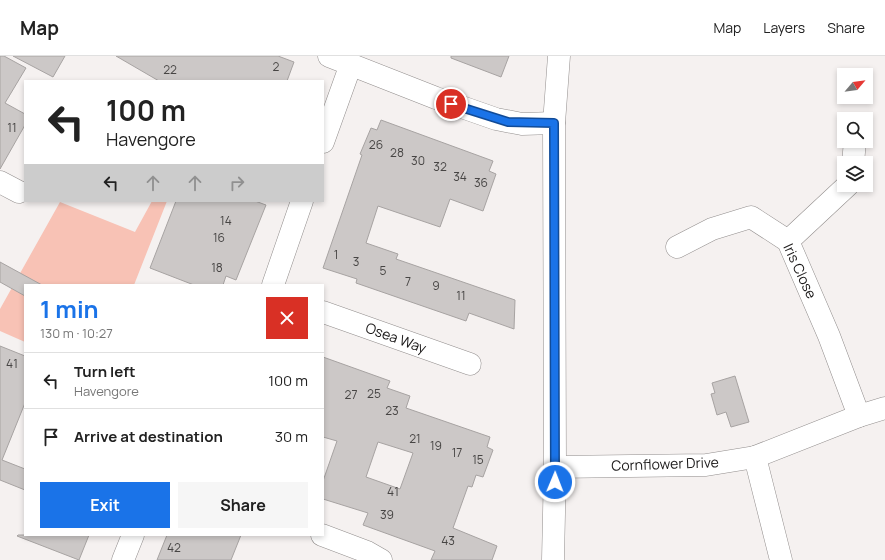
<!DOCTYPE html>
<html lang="en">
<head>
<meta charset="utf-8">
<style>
	body { margin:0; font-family:Manrope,sans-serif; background:#f6f6f6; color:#222; height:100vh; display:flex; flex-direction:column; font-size:15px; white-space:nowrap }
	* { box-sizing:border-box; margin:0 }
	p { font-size:13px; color:#767676 }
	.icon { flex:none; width:22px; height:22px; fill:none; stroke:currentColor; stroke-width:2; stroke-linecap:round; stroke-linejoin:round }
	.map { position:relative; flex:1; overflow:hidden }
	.panel { position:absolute; left:24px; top:228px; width:300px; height:252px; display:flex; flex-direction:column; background:#fff; border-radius:0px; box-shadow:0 2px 6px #0003 }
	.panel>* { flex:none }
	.hud { position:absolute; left:24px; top:24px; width:300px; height:122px; border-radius:0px; box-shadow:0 2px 6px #0003; background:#fff; color:#222; overflow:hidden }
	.needle { width:26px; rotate:61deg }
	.tools { position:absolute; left:837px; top:12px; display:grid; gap:8px }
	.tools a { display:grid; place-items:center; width:36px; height:36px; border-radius:0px; background:#fff; box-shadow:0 2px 6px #0003; font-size:20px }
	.pin { position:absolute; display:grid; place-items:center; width:34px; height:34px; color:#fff; margin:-17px; border:2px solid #fff; border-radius:50%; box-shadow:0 1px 4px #0007 }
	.me { position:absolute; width:44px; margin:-22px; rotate:1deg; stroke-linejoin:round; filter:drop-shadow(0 0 3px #0008) }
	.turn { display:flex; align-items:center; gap:14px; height:84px; padding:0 16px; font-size:18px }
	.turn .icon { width:52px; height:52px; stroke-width:2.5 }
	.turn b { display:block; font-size:28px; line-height:34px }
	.lanes { display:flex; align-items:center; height:38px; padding:0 16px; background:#0003; justify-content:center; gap:20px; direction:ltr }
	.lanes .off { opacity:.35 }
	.round { display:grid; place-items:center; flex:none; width:42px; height:42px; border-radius:0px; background:#f6f6f6 }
	.head { display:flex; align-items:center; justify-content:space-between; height:68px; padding:0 16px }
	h1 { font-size:24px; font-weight:700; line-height:30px; color:#1a73e8 }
	.action { display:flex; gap:8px; margin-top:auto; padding:8px 16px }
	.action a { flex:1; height:46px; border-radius:0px; background:#1a73e8; color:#fff; font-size:16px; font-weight:700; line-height:46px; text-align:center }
	.action a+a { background:#f6f6f6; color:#222 }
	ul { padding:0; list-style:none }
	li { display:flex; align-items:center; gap:12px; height:56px; padding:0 16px; border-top:1px solid #e0e0e0 }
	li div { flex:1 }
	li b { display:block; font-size:15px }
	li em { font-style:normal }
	header { display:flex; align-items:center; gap:24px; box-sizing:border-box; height:56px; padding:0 20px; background:#fff; border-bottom:1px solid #e0e0e0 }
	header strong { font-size:19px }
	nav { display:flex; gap:22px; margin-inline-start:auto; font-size:14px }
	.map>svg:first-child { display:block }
	.green { fill:#f8c2b5 }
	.building { fill:#ccc8c7; stroke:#a7a3a2; fill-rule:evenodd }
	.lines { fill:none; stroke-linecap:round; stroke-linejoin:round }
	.minor-casing { stroke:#928e8d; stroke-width:23 }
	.minor { stroke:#fff; stroke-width:22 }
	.route-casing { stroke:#114b97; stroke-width:10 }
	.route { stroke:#1a73e8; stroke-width:7 }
	.labels { text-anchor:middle; stroke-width:3.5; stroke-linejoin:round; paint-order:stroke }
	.number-label { font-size:12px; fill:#474544 }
	.street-label { font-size:14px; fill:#1b1919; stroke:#fff }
</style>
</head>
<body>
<header>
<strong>Map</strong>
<nav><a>Map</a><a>Layers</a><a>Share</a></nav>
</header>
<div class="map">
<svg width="885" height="504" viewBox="0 0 885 504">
	<rect width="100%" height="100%" fill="#f5f1f0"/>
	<path class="green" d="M152,145H167L134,229H25V286L0,275V253L60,146L135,176Z"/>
	<g class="building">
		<path d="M0,0H4L26,12L5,47L25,58V69L0,113Z"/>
		<path d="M13,0H65L53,21Z"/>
		<path d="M116,0H278L294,6L287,25H159Z"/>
		<path d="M451,0H509L501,21L451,2Z"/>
		<path d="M381,64L493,105L489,115L496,118L483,155L450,143L440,171L378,150L366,187L398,198L396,203L515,244L514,273L469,257L466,265L356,227L357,223L323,212L362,99L360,98L371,72L377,74Z"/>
		<path d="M176,145H255L266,149L236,224L226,220L223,229H194L150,212Z"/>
		<path d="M0,206L42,229H25V240L0,226Z"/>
		<path d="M0,290L25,300V347L2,404L25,413V434L0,424Z"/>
		<path d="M323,301L390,325L387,332L410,340L406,352L490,381L487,391L493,394L483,421L476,419L472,431L468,430L453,472L497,490L492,504H431L435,495L363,469L368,457L323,443V425L337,385L323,381ZM378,386L413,397L400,433L366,421Z"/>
		<path d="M735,320L749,366L731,371L726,356L717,359L711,338L715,337L712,327Z"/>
		<path d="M18,479H89L79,504L17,480Z"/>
		<path d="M167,479H241L231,504H157Z"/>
	</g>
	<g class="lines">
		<g class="minor-casing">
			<g id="minor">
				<path d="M329,0L436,42L496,63L522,68L554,67"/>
				<path d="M323,86L351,8"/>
				<path d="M853,107L855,85"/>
				<path d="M0,126L19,136"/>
				<path d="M788,185L848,129"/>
				<path d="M677,191L712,173L751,161L788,185L829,280L859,360"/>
				<path d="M273,229L302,145"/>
				<path d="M323,256L470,308"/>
				<path d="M755,401L781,504"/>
				<path d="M555,411L706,409L755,401L859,360L885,352"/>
				<path d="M322,479L367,496L381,504"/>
				<path d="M123,504L133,479"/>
				<path d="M553,504L555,411L554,67L559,0"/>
			</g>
		</g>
		<use href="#minor" class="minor"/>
	</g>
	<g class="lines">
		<g class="route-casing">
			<path id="route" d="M451,48L508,66L554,67L555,426"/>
		</g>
		<use href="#route" class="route"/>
	</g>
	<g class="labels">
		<g class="number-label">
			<text x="276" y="15">2</text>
			<text x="170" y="18">22</text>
			<text x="12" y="76">11</text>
			<text x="376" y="93">26</text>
			<text x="397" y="101">28</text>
			<text x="418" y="109">30</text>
			<text x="440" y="115">32</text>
			<text x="460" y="125">34</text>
			<text x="481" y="131">36</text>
			<text x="226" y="169">14</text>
			<text x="219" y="186">16</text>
			<text x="336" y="203">1</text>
			<text x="356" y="210">3</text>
			<text x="217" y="216">18</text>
			<text x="383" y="219">5</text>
			<text x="408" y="230">7</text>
			<text x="436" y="234">9</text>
			<text x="461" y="244">11</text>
			<text x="12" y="312">41</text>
			<text x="374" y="342">25</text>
			<text x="351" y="343">27</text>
			<text x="392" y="359">23</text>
			<text x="415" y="387">21</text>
			<text x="436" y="394">19</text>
			<text x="457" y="401">17</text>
			<text x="478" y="408">15</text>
			<text x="393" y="440">41</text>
			<text x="387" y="463">39</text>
			<text x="448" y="489">43</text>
			<text x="174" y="496">42</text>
		</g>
		<g class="street-label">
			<text transform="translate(800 215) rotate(65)" y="5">Iris Close</text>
			<text transform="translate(396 282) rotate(20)" y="5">Osea Way</text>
			<text transform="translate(665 408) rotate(-2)" y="5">Cornflower Drive</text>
		</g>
	</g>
</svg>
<div class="tools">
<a><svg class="needle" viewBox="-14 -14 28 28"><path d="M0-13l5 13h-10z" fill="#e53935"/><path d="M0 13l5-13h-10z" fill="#767676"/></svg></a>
<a><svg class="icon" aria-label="search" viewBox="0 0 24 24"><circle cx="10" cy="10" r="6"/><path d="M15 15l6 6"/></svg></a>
<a><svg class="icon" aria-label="layers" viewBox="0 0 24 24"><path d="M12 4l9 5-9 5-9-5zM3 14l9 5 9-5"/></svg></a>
</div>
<div class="pin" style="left:451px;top:48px;background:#d93025"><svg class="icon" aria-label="arrive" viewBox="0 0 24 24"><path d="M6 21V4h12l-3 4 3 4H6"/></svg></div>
<svg class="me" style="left:555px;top:426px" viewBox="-20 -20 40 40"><circle r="17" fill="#1a73e8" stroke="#fff" stroke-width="3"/><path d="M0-11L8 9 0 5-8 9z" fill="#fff"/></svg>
<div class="hud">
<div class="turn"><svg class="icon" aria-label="left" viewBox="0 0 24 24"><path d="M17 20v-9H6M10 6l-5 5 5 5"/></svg><div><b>100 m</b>Havengore</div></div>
<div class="lanes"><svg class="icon" aria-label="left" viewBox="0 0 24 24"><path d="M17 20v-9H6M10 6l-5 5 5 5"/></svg><svg class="icon off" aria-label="ahead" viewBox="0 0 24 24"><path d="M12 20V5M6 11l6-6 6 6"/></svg><svg class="icon off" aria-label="ahead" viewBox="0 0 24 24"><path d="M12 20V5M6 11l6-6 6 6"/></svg><svg class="icon off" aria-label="right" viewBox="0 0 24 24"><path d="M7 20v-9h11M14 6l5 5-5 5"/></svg></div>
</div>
<section class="panel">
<div class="head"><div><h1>1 min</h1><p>130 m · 10:27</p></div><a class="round" style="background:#d93025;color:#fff"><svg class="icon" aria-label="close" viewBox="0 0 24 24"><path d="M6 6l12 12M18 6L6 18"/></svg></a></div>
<ul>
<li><svg class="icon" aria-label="left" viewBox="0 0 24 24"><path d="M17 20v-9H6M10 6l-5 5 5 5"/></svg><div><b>Turn left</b><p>Havengore</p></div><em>100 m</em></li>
<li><svg class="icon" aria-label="arrive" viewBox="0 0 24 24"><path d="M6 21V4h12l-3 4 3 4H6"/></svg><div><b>Arrive at destination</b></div><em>30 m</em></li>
</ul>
<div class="action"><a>Exit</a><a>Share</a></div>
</section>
</div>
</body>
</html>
